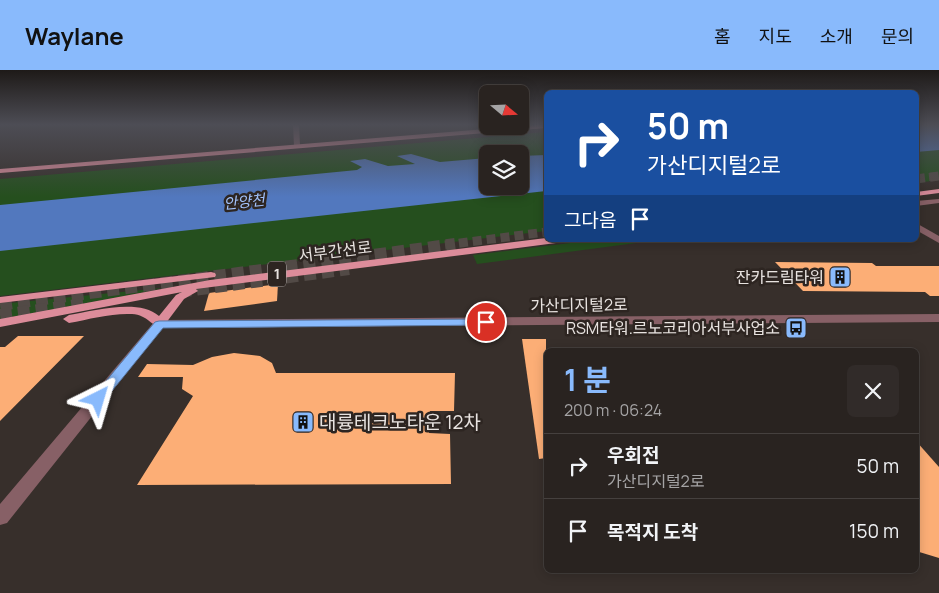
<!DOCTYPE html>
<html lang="ko">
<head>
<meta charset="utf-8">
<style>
	body { margin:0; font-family:Manrope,"Noto Sans KR",sans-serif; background:#312b29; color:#f1f3f6; height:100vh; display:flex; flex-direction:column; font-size:19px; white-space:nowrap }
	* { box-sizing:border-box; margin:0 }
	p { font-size:16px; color:#a5a4a5 }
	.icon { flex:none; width:28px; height:28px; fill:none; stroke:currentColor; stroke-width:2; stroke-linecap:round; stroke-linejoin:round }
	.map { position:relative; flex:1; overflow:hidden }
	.sheet { position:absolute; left:544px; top:278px; width:375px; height:225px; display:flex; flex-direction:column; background:#292320; border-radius:8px; box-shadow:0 2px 12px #0003,0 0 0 1px #45403e }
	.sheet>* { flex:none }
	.banner { position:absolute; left:544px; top:20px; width:375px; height:152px; border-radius:8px; box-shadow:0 2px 12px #0003,0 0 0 1px #45403e; background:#1a4fa0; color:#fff; overflow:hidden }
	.needle { width:32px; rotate:109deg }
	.fabs { position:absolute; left:479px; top:15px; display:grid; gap:10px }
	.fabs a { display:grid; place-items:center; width:50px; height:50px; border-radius:8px; background:#292320; box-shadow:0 2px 12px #0003,0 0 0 1px #45403e; font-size:25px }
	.pin { position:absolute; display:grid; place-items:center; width:42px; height:42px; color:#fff; margin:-21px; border:2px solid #fff; border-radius:50%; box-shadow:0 1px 5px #0007 }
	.me { position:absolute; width:55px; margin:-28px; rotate:40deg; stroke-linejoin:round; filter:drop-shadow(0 0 4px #0008) }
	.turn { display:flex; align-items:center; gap:18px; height:105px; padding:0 20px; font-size:22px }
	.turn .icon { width:65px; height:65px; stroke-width:2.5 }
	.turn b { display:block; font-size:35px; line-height:42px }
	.then { display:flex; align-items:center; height:48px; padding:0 20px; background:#0003; gap:10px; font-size:19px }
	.round { display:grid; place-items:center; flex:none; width:52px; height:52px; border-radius:8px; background:#312b29 }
	.headline { display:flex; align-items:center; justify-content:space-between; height:85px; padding:0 20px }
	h1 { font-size:30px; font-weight:700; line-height:38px; color:#89bafc }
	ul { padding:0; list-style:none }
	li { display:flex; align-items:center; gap:15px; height:65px; padding:0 20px; border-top:1px solid #45403e }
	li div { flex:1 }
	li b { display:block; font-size:19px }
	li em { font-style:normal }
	header { display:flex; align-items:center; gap:30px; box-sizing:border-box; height:70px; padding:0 25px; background:#89bafc; color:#111 }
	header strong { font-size:24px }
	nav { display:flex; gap:28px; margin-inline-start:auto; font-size:18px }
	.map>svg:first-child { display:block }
	.green { fill:#254f1e; fill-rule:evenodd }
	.water { fill:#5278be }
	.building { fill:#fcae76 }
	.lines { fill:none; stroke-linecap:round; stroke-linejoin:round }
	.trunk-tunnel-far2 { stroke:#524a46; stroke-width:8; stroke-dasharray:8 4; stroke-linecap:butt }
	.trunk-tunnel-far1 { stroke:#524a46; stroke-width:9; stroke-dasharray:9 5; stroke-linecap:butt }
	.trunk-tunnel { stroke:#524a46; stroke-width:12; stroke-dasharray:12 6; stroke-linecap:butt }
	.minor { fill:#876066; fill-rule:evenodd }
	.tertiary { fill:#876066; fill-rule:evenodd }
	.primary { fill:#dc8c9a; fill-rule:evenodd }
	.route { fill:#89bafc; stroke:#5979a4 }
	.labels { text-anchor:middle; stroke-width:5; stroke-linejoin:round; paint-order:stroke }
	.far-water-label { font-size:15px; font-style:italic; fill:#a1c1fa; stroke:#2d2521 }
	.shield { fill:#2d2521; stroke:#b0aaa7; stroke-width:1 }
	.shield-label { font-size:15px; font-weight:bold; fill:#e8e3e0 }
	.street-label { font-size:16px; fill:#e8e3e0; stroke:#2d2521 }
	.poi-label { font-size:16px; fill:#e8e3e0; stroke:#2d2521; text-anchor:end }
	.near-poi-label { font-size:19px; fill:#e8e3e0; stroke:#2d2521; text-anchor:start }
</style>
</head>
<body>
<header>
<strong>Waylane</strong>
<nav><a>홈</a><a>지도</a><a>소개</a><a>문의</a></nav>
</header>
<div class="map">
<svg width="939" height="523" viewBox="0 0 939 523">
	<rect width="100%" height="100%" fill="#372f2b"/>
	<g class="green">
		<path d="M916,54H939V110L916,113Z"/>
		<path d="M546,62V161L0,226V109ZM488,84H520V116H488Z"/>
		<path d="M594,170H659L477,194L473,185Z"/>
		<path d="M162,218L145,222L0,249V234Z"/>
	</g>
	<g class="water">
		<path d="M916,54H939V80L916,82Z"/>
		<path d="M411,84L440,92L487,88L488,116H520V86L546,85V121L0,181V135L357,100L362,97L350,91L365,89L388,96L415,94L397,86Z"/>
	</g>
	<g class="building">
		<path d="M775,192L872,193L876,196H939V226H930L925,222L803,221Z"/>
		<path d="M278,214L277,231L204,241L209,223Z"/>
		<path d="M18,266H84L0,351V277H5Z"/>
		<path d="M522,269H546V388L539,389Z"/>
		<path d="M234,283L260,286L272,293L276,303H455L454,341H430L429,363L450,364L451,414L137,415L193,326L182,319L183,307H138L147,294L193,295L212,287Z"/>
		<path d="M916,371L939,397V488L916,481Z"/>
	</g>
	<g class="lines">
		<path class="trunk-tunnel-far2" d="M929,107L939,106"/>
		<g class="trunk-tunnel-far1">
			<path d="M916,109L939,106"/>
			<path d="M445,175L546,162"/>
		</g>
		<g class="trunk-tunnel">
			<path d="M179,222L349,199"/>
			<path d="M0,235L455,174"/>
			<path d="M0,245L84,234"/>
		</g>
		<g class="minor">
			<path d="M939,129V133L916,136V131Z"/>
			<path d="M916,153L939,166V173L916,160Z"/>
		</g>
		<g class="tertiary">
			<path d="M293,54H299L300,76L297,78L294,76Z"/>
			<path d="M939,244V252L162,258L7,453L0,455V434L155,251L159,250Z"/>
		</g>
		<g class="primary">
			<path d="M546,54V58L0,103V99Z"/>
			<path d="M939,119V123L916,126V122Z"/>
			<path d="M546,168V170H561L556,173L196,219L198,221L184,229L163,257C153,259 149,245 132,244C111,243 90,249 69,253L63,249L69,245C93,241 139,228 159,246L176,225L182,222L0,257V249L210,210Z"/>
			<path d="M211,202L215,203L216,205L215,207L0,233V227Z"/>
		</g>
	</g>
	<linearGradient id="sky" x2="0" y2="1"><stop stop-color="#1e1a18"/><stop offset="0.43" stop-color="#4d4d55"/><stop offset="1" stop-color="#4d4d55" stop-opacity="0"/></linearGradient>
	<rect width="939" height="127" fill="url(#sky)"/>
	<path class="route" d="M486,249L492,252L490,255L163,258L103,332H93L91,329L155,252L159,251Z"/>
	<defs>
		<g id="building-square" transform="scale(1.125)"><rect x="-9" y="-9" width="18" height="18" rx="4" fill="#89bafc" stroke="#2d2521"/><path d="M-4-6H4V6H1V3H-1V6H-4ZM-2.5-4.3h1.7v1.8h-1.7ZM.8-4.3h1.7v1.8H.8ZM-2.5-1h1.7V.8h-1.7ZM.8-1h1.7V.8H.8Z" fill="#111"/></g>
		<g id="bus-square" transform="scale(1.125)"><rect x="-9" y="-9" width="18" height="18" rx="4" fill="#89bafc" stroke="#2d2521"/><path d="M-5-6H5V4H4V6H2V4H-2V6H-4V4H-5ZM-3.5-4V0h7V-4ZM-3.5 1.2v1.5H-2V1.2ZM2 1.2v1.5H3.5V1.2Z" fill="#111"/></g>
	</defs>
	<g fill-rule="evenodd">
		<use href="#building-square" x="840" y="207"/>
		<use href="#bus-square" x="796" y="258"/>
		<use href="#building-square" x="303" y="352"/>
	</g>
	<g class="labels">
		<g class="far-water-label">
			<text transform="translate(244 132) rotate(-6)" y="5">안양천</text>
		</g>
		<rect class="shield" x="268" y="191.5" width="18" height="25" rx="4"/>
		<g class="shield-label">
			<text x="277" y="209">1</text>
		</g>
		<g class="street-label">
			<text transform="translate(335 181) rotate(-7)" y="6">서부간선로</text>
			<text transform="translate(579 235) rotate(-1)" y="6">가산디지털2로</text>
		</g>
		<g class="poi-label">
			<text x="824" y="213">잔카드림타워</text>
			<text x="780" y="264">RSM타워.르노코리아서부사업소</text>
		</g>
		<g class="near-poi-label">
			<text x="319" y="359">대륭테크노타운 12차</text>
		</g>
	</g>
</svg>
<div class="fabs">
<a><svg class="needle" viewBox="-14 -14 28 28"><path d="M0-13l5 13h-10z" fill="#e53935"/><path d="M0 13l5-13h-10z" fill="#a5a4a5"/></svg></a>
<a><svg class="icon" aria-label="layers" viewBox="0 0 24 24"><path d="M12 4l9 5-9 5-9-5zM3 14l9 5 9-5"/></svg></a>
</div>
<div class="pin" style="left:486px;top:252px;background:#d93025"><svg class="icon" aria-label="arrive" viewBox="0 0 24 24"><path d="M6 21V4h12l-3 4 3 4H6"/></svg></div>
<svg class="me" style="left:98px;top:329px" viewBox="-20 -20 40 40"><path d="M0-17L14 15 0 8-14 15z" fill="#89bafc" stroke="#fff" stroke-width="4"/></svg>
<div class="banner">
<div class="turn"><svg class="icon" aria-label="right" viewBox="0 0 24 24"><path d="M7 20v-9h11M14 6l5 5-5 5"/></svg><div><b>50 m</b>가산디지털2로</div></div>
<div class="then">그다음<svg class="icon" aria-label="arrive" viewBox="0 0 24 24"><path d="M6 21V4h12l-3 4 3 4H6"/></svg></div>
</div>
<section class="sheet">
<div class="headline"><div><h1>1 분</h1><p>200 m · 06:24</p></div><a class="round"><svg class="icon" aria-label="close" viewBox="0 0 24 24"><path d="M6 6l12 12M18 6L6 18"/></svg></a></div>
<ul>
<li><svg class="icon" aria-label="right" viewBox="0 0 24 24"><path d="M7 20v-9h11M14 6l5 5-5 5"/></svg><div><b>우회전</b><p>가산디지털2로</p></div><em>50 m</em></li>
<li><svg class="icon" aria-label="arrive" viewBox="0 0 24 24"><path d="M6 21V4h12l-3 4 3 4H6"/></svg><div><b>목적지 도착</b></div><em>150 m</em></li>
</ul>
</section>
</div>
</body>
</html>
